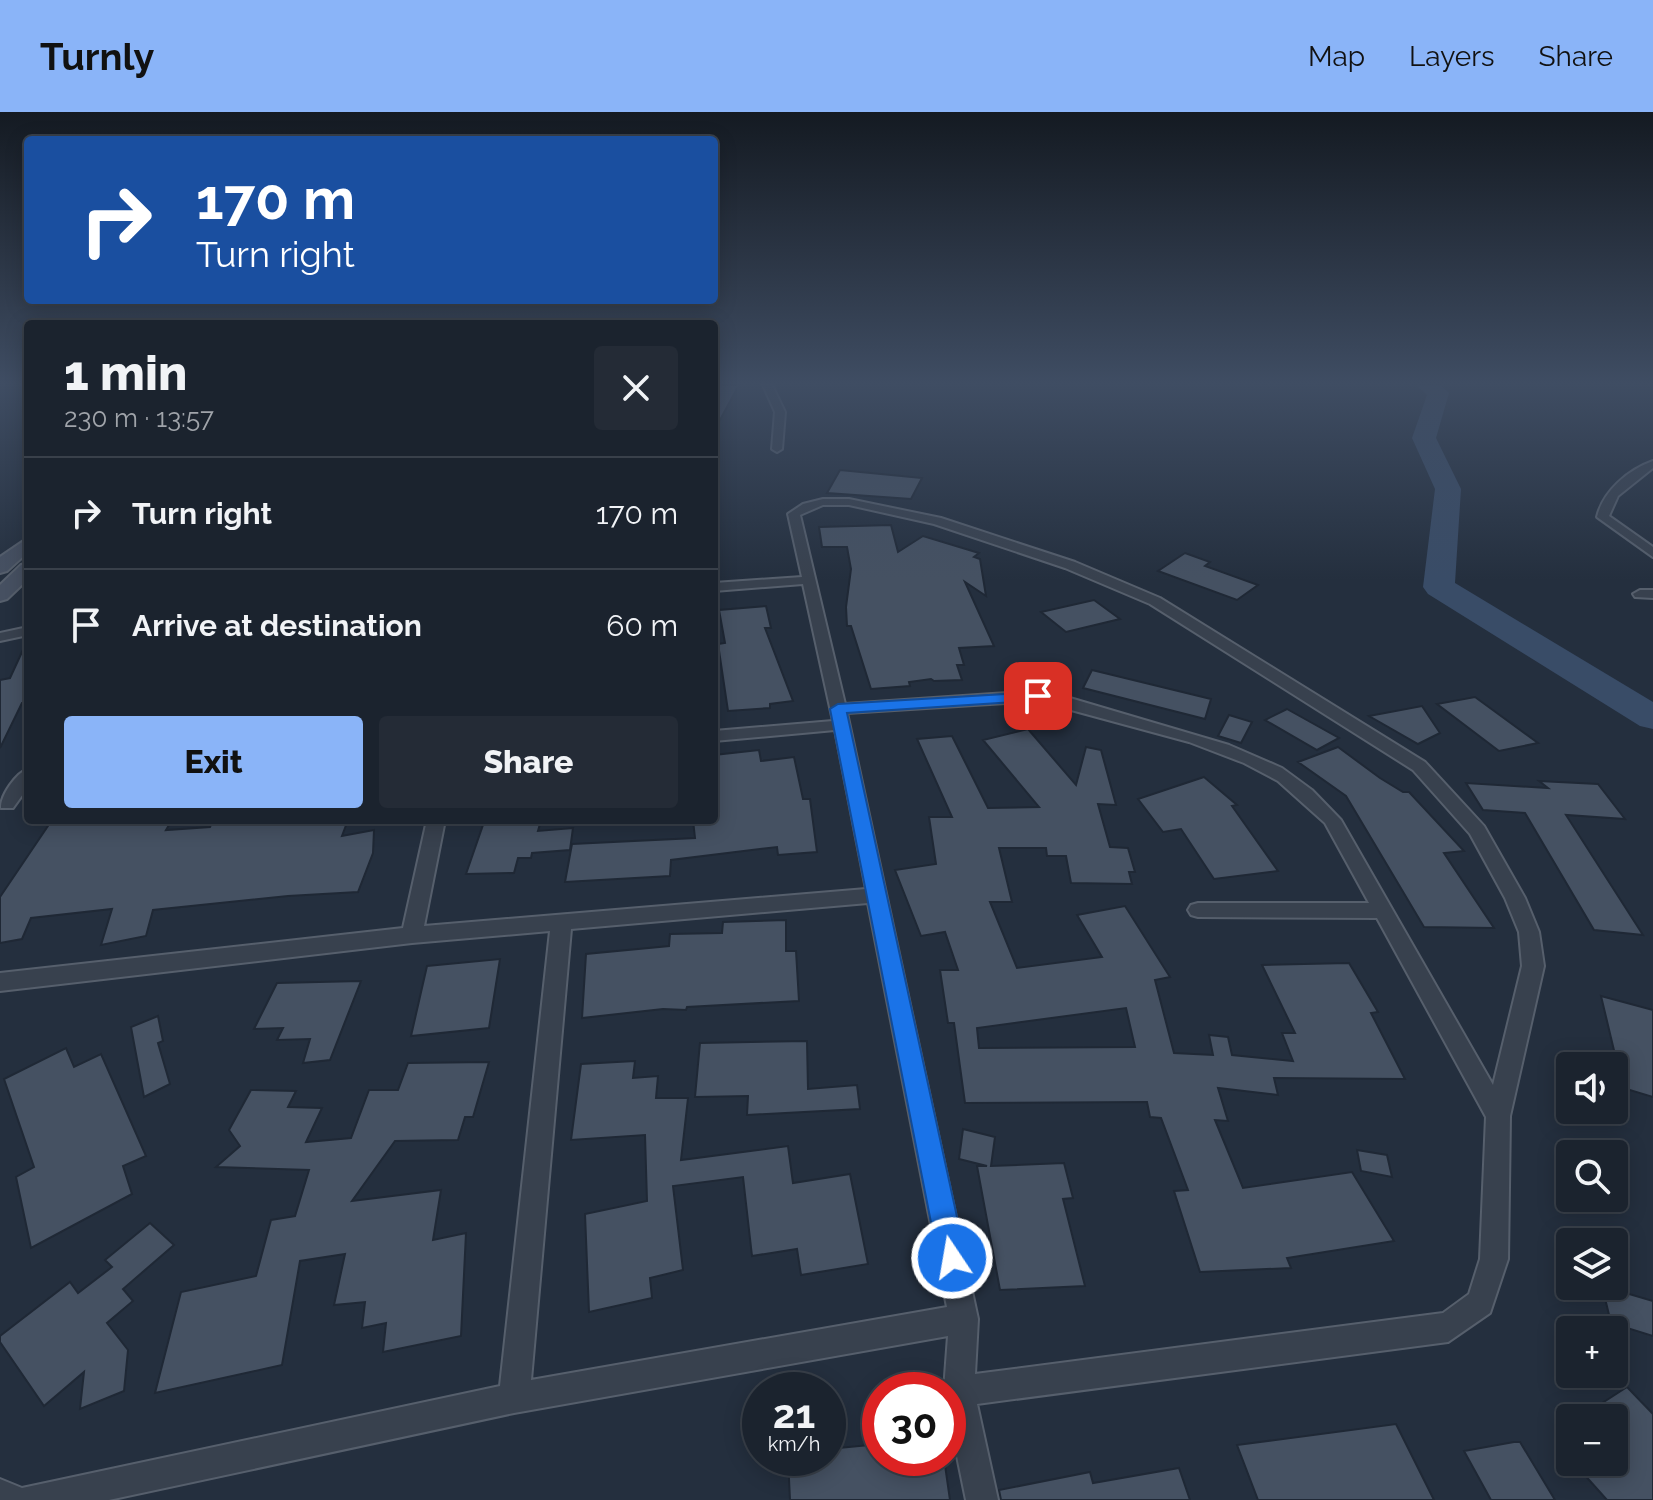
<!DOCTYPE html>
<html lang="en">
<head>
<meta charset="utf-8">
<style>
	body { margin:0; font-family:Raleway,sans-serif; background:#242b36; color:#f1f3f6; height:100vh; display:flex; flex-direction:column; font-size:30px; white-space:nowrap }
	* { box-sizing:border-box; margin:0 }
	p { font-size:26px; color:#a0a4aa }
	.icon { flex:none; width:44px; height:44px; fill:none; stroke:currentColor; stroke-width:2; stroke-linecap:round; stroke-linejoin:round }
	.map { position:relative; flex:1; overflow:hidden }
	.details { position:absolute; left:24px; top:208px; width:694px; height:504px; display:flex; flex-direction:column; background:#1b232e; border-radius:8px; box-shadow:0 4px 20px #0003,0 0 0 2px #39404a }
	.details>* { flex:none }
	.hud { position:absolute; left:24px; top:24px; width:694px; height:168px; border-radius:8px; box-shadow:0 4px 20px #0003,0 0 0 2px #39404a; background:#1a4fa0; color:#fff; overflow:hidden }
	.fabs { position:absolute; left:1556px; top:940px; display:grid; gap:16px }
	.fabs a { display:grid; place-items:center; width:72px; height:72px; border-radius:8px; background:#1b232e; box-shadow:0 4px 20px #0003,0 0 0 2px #39404a; font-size:40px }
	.speed { position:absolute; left:742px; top:1260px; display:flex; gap:16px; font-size:40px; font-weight:700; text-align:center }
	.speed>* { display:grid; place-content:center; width:104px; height:104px; border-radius:50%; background:#1b232e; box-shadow:0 4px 20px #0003,0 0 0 2px #39404a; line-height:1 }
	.speed small { font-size:20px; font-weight:400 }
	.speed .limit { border:12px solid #d22; background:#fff; color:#111 }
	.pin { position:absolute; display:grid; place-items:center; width:68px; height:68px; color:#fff; margin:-34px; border-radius:16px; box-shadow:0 4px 12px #0006 }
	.me { position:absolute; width:88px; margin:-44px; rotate:348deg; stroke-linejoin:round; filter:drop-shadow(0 0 6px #0008) }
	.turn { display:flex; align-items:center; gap:28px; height:168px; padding:0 40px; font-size:36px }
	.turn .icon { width:104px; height:104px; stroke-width:2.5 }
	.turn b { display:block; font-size:56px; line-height:68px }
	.round { display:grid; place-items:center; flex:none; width:84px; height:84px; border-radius:8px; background:#242b36 }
	.summary { display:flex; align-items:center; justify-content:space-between; height:136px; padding:0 40px }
	h1 { font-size:48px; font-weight:800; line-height:60px }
	.action { display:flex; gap:16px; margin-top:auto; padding:16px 40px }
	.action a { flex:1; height:92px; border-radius:8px; background:#8ab4f8; color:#111; font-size:32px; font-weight:800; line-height:92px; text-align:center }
	.action a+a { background:#242b36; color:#f1f3f6 }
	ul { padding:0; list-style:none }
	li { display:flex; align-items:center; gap:24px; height:112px; padding:0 40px; border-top:2px solid #39404a }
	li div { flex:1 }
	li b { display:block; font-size:30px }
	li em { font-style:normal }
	header { display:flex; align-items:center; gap:48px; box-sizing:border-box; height:112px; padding:0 40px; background:#8ab4f8; color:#111 }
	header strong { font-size:38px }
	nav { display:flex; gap:44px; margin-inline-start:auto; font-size:28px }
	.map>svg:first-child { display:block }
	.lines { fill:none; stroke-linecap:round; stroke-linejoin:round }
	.river { fill:#394c67; fill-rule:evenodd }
	.building { fill:#455162; stroke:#1f2835; stroke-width:2; fill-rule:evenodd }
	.street-casing { stroke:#565f6c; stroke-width:4 }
	.secondary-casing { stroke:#565f6c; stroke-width:4 }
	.street { fill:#38414e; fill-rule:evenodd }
	.secondary { fill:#465061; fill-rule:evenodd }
	.route { fill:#1a73e8; stroke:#114b97; stroke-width:2 }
</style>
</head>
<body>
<header>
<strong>Turnly</strong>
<nav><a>Map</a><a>Layers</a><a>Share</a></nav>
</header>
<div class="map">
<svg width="1653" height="1388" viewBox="0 0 1653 1388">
	<rect width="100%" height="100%" fill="#242f3e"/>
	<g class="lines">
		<path class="river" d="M1416,273H1441L1449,281L1436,326L1461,377L1455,471L1653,590V617L1640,614L1428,482L1423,475L1435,377L1412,326L1427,283Z"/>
	</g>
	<g class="building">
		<path d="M714,273H739L714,319Z"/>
		<path d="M840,358L891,363L922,366L911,387L827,381Z"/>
		<path d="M891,413L898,440L923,424L979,441L974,445L980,447L986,484L965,470L994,534L959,536L964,553H957L962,568L934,569L931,567L909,570L910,574L871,577L851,514H847L846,495L851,457L847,435H822L819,415Z"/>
		<path d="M1185,441L1210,450L1205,454L1258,473L1237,488L1158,459Z"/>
		<path d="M1094,488L1120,507L1066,520L1041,500Z"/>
		<path d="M766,494L771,516H765L793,589L770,592V596L728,599L718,532L725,531L719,498Z"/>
		<path d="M28,527V590L22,591L0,636V568L10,566Z"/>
		<path d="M1092,558L1211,587L1205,607L1083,576Z"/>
		<path d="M1475,585L1538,631L1499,639L1437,592Z"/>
		<path d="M1422,594L1440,621L1418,632L1369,604Z"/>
		<path d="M1287,597L1339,626L1317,638L1265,608Z"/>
		<path d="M1229,603L1252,610L1241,631L1218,624Z"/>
		<path d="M1028,617L1076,673L1086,635L1101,638L1116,693L1098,692L1110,735L1128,736L1135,760H1129L1132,772L1071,771L1066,744H1047L1046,736H999L1012,790H990L1017,856L1102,845L1077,803L1125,794L1170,865L1155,868L1174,941L1213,943L1209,923L1228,925L1232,943L1293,949L1282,921H1295L1262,853L1349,851L1378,900L1371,901L1405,967L1274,966L1278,983L1218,976L1228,1009L1215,1008L1243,1076L1352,1060L1394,1129L1287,1146L1291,1156L1200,1160L1174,1079L1188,1078L1161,1006L1150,1005L1147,990L965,991L954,911H948L940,858H958L945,820L921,824L895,758L936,752L929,705H952L917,627L952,624L988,696L1039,695L983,628ZM1126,896L1135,935L979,936L977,916Z"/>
		<path d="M1338,635L1380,666L1403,680H1409L1464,739L1444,741L1494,816L1424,815L1346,684L1298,650Z"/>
		<path d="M759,638L761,649L794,645L803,687H810L817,740L778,743L777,735L671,748L670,764L565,770L572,732L695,726L693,708H714V643Z"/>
		<path d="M1204,665L1237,693L1232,694L1278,759L1214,767L1181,717L1163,720L1138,687Z"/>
		<path d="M1539,669L1598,672L1625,707L1566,703L1643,823L1594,818L1525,701L1483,698L1466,671L1548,676Z"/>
		<path d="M52,708H172L166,718L210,715L213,708H348L342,724L374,718L373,741L358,780L288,784L153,798L146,824L101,833L112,797L31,806L22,827L0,831V785Z"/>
		<path d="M540,712L538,719L573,716L570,738L532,741L531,746H518L514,761L466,762L483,713Z"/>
		<path d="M786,808V839H796L799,889L687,895L686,898L663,897L582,906L586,842L669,834L670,822L722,821L723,810Z"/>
		<path d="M500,847L489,916L411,924L427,854Z"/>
		<path d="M361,869L330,948L303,951L310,927L277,928L283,916L254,917L277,871Z"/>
		<path d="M1601,884L1653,898V985L1623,976Z"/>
		<path d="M158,904L163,929L158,931L170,972L144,985L131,915Z"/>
		<path d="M807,929L808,977L857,973L860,997L747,1003L748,984L695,985L700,931Z"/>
		<path d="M66,936L74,955L101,942L146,1044L123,1054L132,1082L31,1136L16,1065L34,1055L4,967Z"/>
		<path d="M635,949L633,966L658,964L656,986H688L681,1048L788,1034L793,1071L850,1062L868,1152L801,1163L797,1137L752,1144L743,1065L673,1074L683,1158L650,1166L652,1186L589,1200L585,1102L647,1089L645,1023L571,1028L581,952Z"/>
		<path d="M489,950L473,1005H465L458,1028L395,1029L352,1089L441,1078L433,1128L466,1121L461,1224L383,1240L386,1211L362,1216L365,1190L334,1193L345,1142L300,1149L282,1253L155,1281L181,1180L256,1164L271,1108L295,1104L309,1058L216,1055L240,1034L229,1018L251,978L296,979L288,995L322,996L306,1030L351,1026L369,978H398L408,951Z"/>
		<path d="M963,1017L995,1025L991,1054L1064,1051L1073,1086L1063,1087L1085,1174L1000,1178L977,1054H987L959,1047Z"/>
		<path d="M1357,1038L1387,1043L1392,1065L1361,1059Z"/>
		<path d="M150,1111L174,1133L123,1177L133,1189L107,1211L128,1238L124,1279L80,1297L84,1260L44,1294L0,1230V1224L70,1170L78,1181L112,1155L105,1148Z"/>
		<path d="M1602,1174L1653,1189V1224L1611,1211Z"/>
		<path d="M1627,1275L1653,1302V1388H1607L1573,1350H1614V1306H1579Z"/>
		<path d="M1396,1312L1434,1388H1258L1237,1333Z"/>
		<path d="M1514,1330H1520L1555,1388H1491L1464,1339Z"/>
		<path d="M880,1332V1346H944L950,1388H790L788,1346H828V1337Z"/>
		<path d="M1179,1356L1190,1388H1001L999,1378L1090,1360L1093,1371Z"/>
	</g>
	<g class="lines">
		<g class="street-casing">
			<g id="street">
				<path d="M763,273H772L785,300L782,337L777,340L772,337L775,300Z"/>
				<path d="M1653,349V356L1618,384L1609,404L1653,435V445L1597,405C1603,379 1628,358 1653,349Z"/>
				<path d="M823,387H849L941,406L1075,450L1160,486L1425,650L1484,714L1525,786L1539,820L1544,854L1510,1004L1508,1147L1490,1201L1448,1230L977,1292L998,1388H966L948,1300V1278H944L948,1224L514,1301L109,1388H0V1367L22,1376L500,1274L550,819L412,831L0,879V861L403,816L427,708H445L424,814L866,777L835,618L714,629V619L833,609L803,472L714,479V471L802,465L788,402L803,392ZM823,393H849L934,412L1065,456L1150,492L1413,658L1470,722L1505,786L1519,820L1522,854L1493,973L1341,708L1312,678L1282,656L1229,633L1053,581L1038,579L845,592L800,403ZM1038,589L1189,630L1244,651L1278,669L1325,711L1369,791H1198L1191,793L1188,798L1191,803L1198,805L1377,806L1486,1005L1480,1147L1469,1182L1443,1201L975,1262L978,1207L847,601ZM868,791L947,1195L531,1268L571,817Z"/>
				<path d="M1640,478H1653V486L1635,485L1633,482Z"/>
				<path d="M28,515V523L0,529V521Z"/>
				<path d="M28,657V675L13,696H1C0,684 16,661 28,657Z"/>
			</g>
		</g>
		<g class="secondary-casing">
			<g id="secondary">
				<path d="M28,426V440L7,459L0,461V445Z"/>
				<path d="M28,451V467L7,487L0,489V473L21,453Z"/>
			</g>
		</g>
		<use href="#street" class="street"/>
		<use href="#secondary" class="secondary"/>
	</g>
	<linearGradient id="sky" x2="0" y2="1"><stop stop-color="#141a22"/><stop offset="0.58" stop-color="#3f4d63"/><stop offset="1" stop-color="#3f4d63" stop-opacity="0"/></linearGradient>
	<rect width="1653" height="468" fill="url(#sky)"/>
	<path class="route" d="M1038,580L1046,584L1043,588L847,601L966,1146L962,1156L952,1160L942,1156L938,1146L830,597L838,592Z"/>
</svg>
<div class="fabs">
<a><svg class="icon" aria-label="sound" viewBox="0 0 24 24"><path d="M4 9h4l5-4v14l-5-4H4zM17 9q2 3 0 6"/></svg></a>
<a><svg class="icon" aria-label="search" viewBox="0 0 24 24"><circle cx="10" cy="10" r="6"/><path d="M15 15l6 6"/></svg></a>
<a><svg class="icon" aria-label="layers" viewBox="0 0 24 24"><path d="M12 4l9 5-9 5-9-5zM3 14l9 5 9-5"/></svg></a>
<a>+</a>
<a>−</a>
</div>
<div class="speed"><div>21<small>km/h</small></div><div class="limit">30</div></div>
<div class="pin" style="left:1038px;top:584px;background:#d93025"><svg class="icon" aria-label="arrive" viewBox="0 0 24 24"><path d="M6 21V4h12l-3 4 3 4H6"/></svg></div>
<svg class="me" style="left:952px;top:1146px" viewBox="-20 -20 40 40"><circle r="17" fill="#1a73e8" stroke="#fff" stroke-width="3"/><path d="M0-11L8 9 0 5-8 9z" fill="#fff"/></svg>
<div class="hud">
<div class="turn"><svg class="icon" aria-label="right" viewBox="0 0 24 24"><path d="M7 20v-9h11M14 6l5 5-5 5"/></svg><div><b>170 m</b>Turn right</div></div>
</div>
<section class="details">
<div class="summary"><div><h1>1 min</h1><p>230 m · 13:57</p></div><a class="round"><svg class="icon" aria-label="close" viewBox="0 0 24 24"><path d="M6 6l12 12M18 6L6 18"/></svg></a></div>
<ul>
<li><svg class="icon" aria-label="right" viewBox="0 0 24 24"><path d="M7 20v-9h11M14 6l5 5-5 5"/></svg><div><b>Turn right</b></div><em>170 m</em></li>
<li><svg class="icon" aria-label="arrive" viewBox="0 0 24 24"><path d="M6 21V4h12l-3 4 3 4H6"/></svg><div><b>Arrive at destination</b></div><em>60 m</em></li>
</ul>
<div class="action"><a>Exit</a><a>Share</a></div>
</section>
</div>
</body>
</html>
